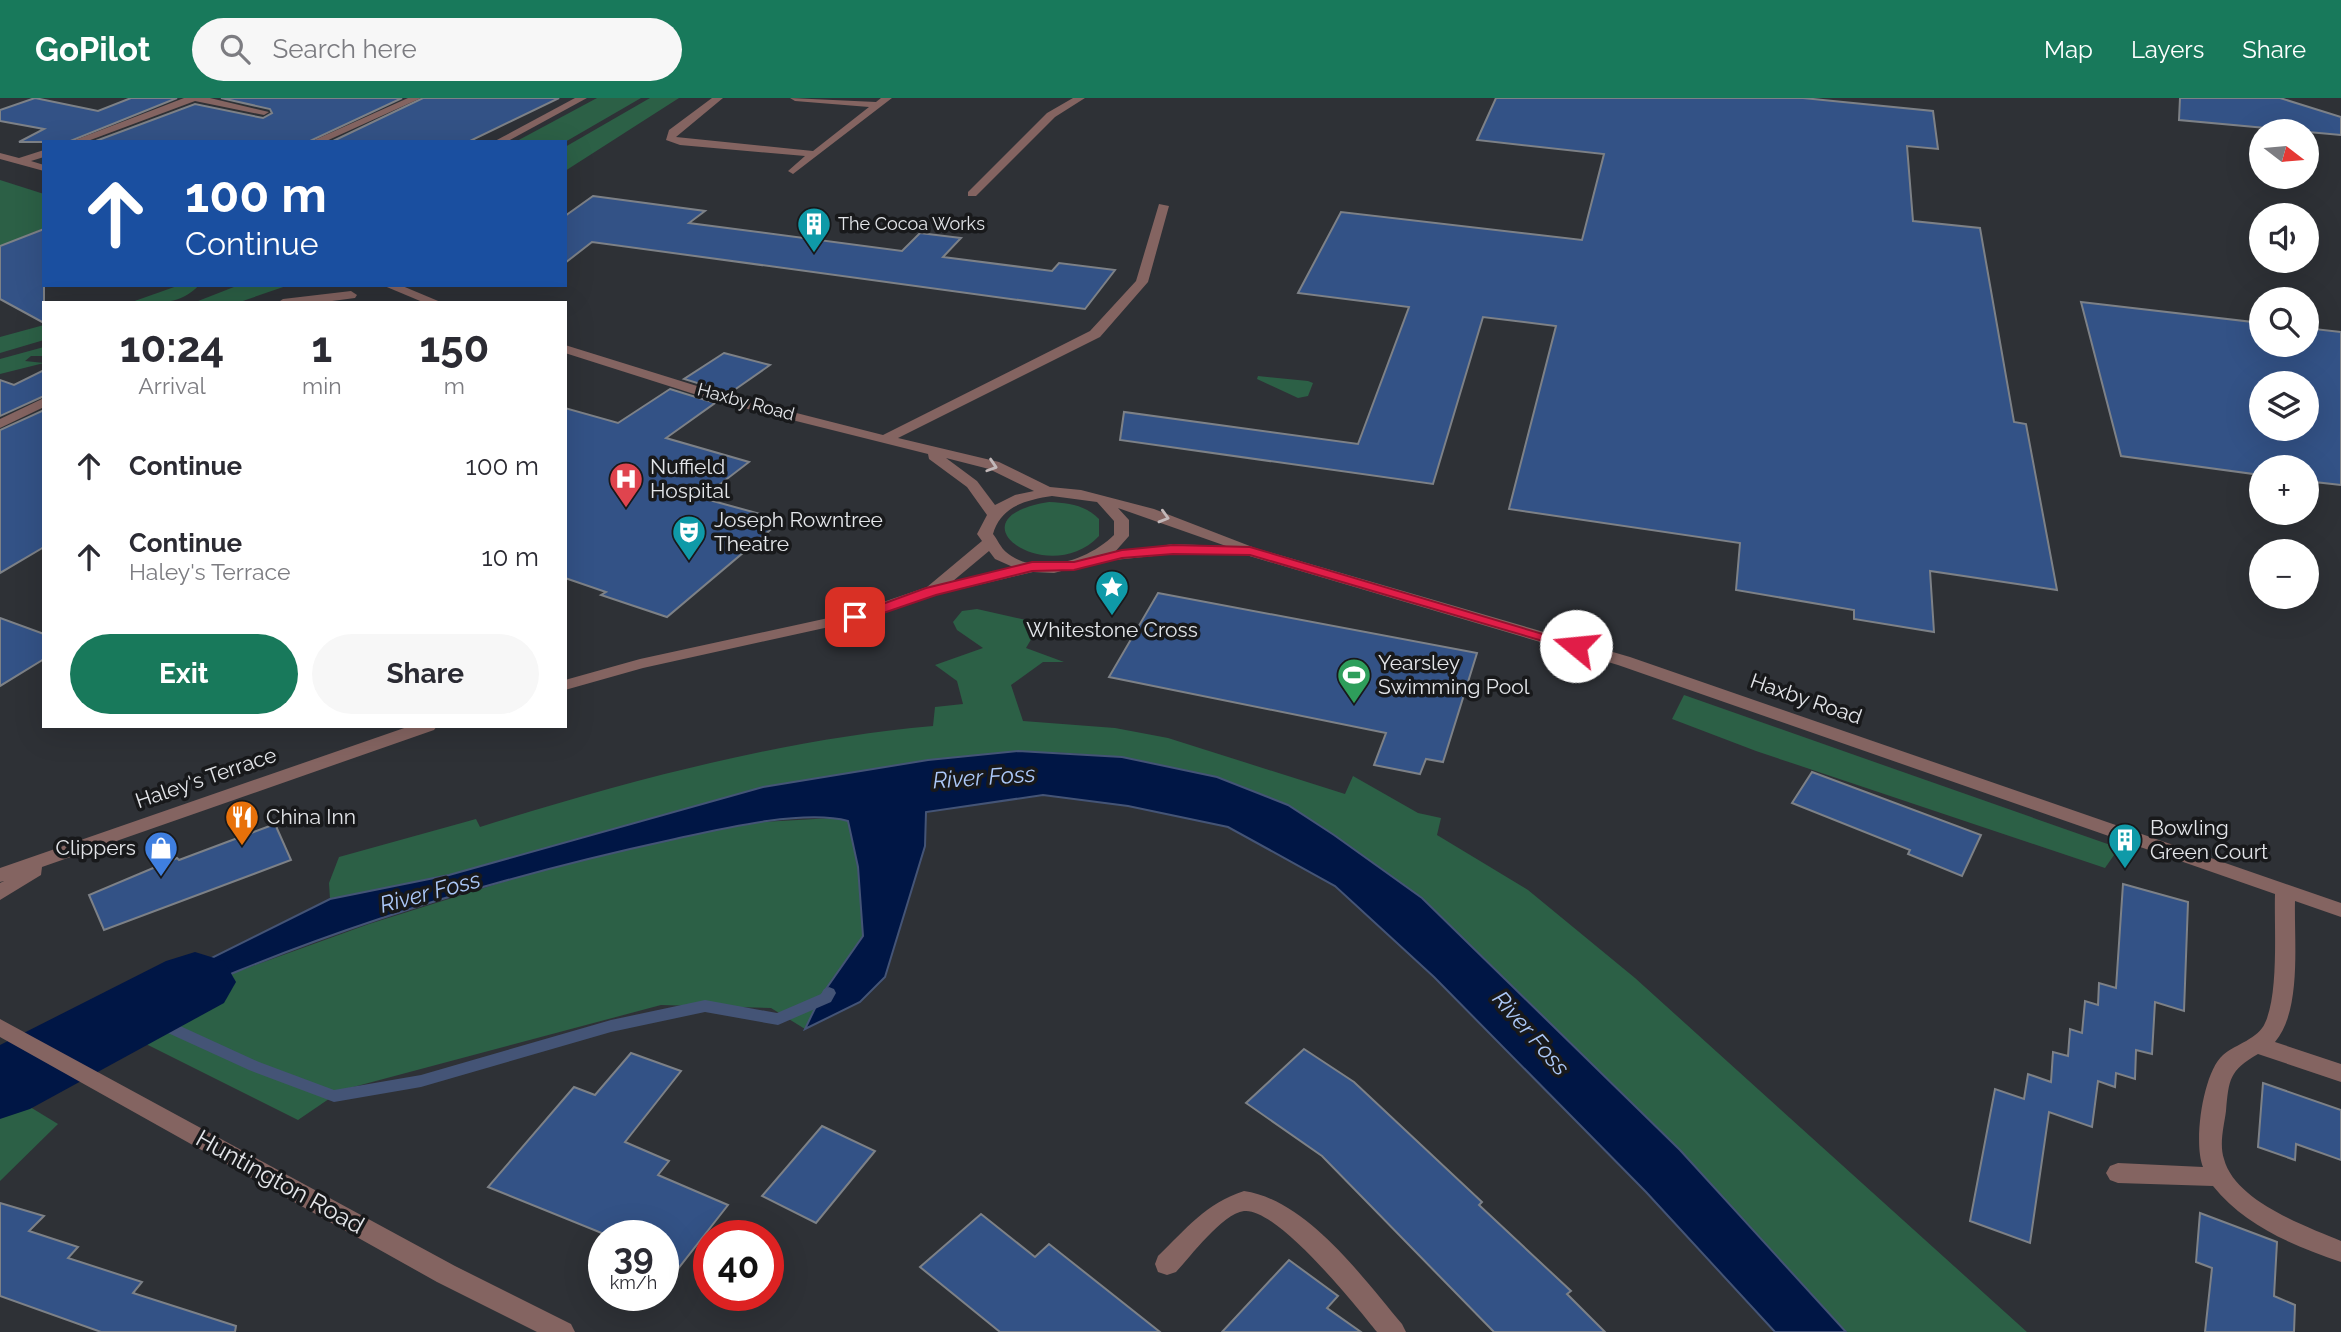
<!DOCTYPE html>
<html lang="en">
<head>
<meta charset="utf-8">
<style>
	body { margin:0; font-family:Raleway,sans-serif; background:#f7f7f7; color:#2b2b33; height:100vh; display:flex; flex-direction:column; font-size:26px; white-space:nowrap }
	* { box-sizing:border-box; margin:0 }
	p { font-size:23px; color:#7c7c81 }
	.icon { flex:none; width:38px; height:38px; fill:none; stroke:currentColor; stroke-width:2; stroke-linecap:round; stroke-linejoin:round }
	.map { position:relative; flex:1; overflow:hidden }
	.side { position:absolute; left:42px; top:203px; width:525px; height:427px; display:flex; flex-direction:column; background:#fff; border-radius:0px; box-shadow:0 7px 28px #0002 }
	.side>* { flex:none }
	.banner { position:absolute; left:42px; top:42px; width:525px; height:147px; border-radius:0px; box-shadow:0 7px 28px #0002; background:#1a4fa0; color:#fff; overflow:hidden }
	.needle { width:46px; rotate:106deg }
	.tools { position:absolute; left:2249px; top:21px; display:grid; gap:14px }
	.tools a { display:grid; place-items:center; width:70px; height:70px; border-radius:50%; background:#fff; box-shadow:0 7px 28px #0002; font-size:35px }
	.speed { position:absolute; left:588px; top:1122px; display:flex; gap:14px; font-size:35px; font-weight:700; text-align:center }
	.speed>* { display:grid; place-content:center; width:91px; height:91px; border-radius:50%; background:#fff; box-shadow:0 7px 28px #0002; line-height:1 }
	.speed small { font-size:18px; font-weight:400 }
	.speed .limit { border:10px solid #d22; background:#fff; color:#111 }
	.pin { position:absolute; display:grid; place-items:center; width:60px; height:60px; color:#fff; margin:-30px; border-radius:14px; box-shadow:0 4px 10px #0006 }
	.me { position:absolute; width:77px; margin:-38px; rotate:287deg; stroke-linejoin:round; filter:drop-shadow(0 0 5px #0008) }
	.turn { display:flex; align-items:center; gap:24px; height:147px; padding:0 28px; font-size:32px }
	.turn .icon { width:91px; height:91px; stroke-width:2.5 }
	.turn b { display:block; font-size:49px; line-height:60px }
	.eta { display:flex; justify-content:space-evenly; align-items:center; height:119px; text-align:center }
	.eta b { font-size:42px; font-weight:700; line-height:49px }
	.button { display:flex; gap:14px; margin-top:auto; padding:14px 28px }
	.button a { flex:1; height:80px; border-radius:42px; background:#18795b; color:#fff; font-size:28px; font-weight:700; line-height:80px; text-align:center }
	.button a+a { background:#f7f7f7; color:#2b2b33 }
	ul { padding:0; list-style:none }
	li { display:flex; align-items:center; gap:21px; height:91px; padding:0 28px }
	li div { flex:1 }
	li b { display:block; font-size:26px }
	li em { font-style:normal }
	header { display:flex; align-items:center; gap:42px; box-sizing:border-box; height:98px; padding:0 35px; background:#18795b; color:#fff }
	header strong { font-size:33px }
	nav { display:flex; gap:38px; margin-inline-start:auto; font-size:24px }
	.search { width:490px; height:63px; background:#f7f7f7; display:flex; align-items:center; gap:18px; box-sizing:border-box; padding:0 24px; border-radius:38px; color:#7c7c81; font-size:26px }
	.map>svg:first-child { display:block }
	.green { fill:#2c6046 }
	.water { fill:#001645; stroke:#445476; stroke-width:2 }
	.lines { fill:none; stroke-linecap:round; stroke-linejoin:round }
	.stream { fill:#445476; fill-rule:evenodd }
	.river { fill:#001645; fill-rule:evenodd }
	.building { fill:#335286; stroke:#7d8187; stroke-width:2; fill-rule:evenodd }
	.minor { fill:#846461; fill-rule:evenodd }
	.oneway { stroke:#c2b8b9 }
	.route { fill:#e11d48; stroke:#92132f; stroke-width:2 }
	.labels { text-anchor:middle; stroke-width:7; stroke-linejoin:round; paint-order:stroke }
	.far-poi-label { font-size:18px; fill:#e3e5e9; stroke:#18191b; text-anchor:start }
	.far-street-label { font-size:18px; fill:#e3e5e9; stroke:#18191b }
	.poi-label { font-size:21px; fill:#e3e5e9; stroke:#18191b; text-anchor:start }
	.street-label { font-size:21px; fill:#e3e5e9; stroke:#18191b }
	.water-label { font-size:23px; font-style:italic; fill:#acc8f8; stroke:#18191b }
	.near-street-label { font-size:24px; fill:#e3e5e9; stroke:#18191b }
</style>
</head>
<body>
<header>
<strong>GoPilot</strong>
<div class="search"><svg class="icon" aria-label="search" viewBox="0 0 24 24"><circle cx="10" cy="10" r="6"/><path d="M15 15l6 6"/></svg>Search here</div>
<nav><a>Map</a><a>Layers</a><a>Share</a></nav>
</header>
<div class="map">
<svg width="2341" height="1234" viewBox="0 0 2341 1234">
	<rect width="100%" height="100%" fill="#2e3136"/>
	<g class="green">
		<path d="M597,0H641L565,44H515Z"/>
		<path d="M650,0H679L565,73V49Z"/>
		<path d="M0,82L44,96V130L0,148Z"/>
		<path d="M180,187H199C180,208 155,205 129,205Z"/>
		<path d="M239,187H289L237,205H193Z"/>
		<path d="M44,227V242L0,255V239Z"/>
		<path d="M44,249V258H31L25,263L44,265L0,276V261Z"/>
		<path d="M1258,278L1308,283L1313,285L1308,298L1298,300L1257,281Z"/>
		<path d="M1049,404C1069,405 1085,407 1099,421V438C1048,492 946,420 1049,404Z"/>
		<path d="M977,511L1035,524L1033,538L1026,550L1064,564H1043L1011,587L1023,623L1115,630L1168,640L1345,696L1353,678L1418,715L1441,720L1437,737L1528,792L1635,880L2027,1234H1846L1680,1052L1422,800L1217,679L1122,659L1067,655L1018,653L928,662L763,689L449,777L330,801L329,785L339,759L476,721L480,729C628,683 778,642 933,628L935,609L963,606L957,583L935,567L983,550L957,532L953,524L962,513Z"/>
		<path d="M1684,597L2119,750L2105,770L1756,653L1672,621Z"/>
		<path d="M833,720L848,723L858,769L863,838L805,931L771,910L661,907L342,992L298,1022L120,933L236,874L369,826L567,764L746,725Z"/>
		<path d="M12,998L58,1026L0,1083V1004Z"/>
	</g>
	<path class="water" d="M1018,653L1122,659L1217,679L1288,707L1334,737L1422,800L1680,1052L1846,1234H1775L1646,1094L1434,879L1335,788L1228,729L1128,708L1043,697L926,714L925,748L885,879L860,904L805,931L821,898L863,838L858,769L848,723C804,711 720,731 675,741C527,773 378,816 238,873C198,889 159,913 120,933L91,920L330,801L449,777L763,689L928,662Z"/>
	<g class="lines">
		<path class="stream" d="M829,889L834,891L836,895L831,904L778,927L705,914L611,934L421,989L334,1004L249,972L133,919L131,915L133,911L138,909L143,911L259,964L334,992L421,977L611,922L705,902L777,915L821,896L824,891Z"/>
		<path class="river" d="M195,854L224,863L236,884L224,905L30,1011L0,1021V947L166,863Z"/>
	</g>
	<g class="building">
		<path d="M35,0L98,13L131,0H177L68,44H19L44,31L0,23V12Z"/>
		<path d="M221,0H402L308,44H93L195,6L263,20L272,15L270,11Z"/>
		<path d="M423,0H559L468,44H331Z"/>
		<path d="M1496,0H1803L1933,13L1938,51L1907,48L1913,123L1980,130L2014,324L2026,326L2057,492L1930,473L1934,534L1854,521V512L1736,492L1740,445L1509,411L1556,228L1483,219L1433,386L1120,342L1124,314L1358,346L1409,209L1298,195L1341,114L1582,142L1604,56L1477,42Z"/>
		<path d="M2180,0H2280L2341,19V37L2179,22Z"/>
		<path d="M593,98L705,113L689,125L902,153L920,135L961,140L943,159L1052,173L1059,165L1115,172L1085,211L592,144L565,165V118Z"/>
		<path d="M44,131V225L0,201V148Z"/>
		<path d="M2081,204L2261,225V247H2306V230L2341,234V387L2306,383V369H2261V377L2121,358ZM2261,285H2306V331H2261Z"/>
		<path d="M724,255L770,267L730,295L684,281Z"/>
		<path d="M44,272V298L0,318V282L14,287Z"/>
		<path d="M670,291L715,305L666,340L749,364L702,400L782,422L667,519L601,497L606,494L565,480V310L618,325Z"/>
		<path d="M44,312V449L0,475V332Z"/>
		<path d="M1158,495L1477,555L1443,664L1426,661L1420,676L1374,667L1386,635L1109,579Z"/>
		<path d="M0,520L44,536V561L0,588Z"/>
		<path d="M1812,674L1981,737L1962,778L1908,756L1910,752L1792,705Z"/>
		<path d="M275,726L291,762L104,832L89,797L177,760L179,762Z"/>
		<path d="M2123,786L2188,804L2184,913L2155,904L2152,956L2136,952L2135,981L2116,975L2115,989L2098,983L2092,1029L2049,1014L2030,1145L1970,1123L1995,991L2024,1001L2028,976L2051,984L2053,954L2068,958L2070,931L2082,935L2085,903L2098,907L2099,885L2116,890Z"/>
		<path d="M1304,951L1354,984L1482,1104L1479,1107L1571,1193L1567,1196L1605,1234H1494L1322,1058L1246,1005Z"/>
		<path d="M631,955L681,973L625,1044L669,1063L658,1077L728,1107L663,1190V1138H609L488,1089L574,989L595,997Z"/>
		<path d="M2263,985L2341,1012V1062L2296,1046L2295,1062L2258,1049Z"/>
		<path d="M822,1028L875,1053L816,1125L762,1098Z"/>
		<path d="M0,1105L44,1118L29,1133L78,1149L68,1160L142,1184L133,1195L236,1228L235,1234H101L0,1198Z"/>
		<path d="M2200,1115L2277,1144L2274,1198L2295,1207L2294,1234H2205L2212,1170L2196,1164Z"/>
		<path d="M981,1116L1035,1159L1049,1146L1160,1234H1000L920,1169Z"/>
		<path d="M1289,1162L1338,1198L1327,1210L1361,1234H1222Z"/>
	</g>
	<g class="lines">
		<g class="minor">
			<path d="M184,0H210L269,14L264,17L195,3L85,44H70Z"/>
			<path d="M408,0H421L324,44H310Z"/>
			<path d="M575,0H587L506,44H493Z"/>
			<path d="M712,0H723L676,39L813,53L869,9L795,3L790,0L876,4L881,0H892L793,76L788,73L805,58L680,47L666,42L669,32Z"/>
			<path d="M1073,0H1085L1055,19L976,98H968V94L1047,15Z"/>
			<path d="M44,52V59L31,63L44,67V73L0,61V55L19,60Z"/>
			<path d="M1159,106L1169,108L1148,184L1100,239L898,340L999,364L1050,389L1081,392L1154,411L1255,450L1630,559L2341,805V819L2295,803C2294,844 2302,912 2275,944L2341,966V984L2258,956C2229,973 2229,981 2226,1013C2224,1028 2219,1046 2224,1061C2235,1103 2305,1128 2341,1143V1164C2294,1148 2245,1128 2213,1088L2118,1085L2110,1082L2106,1075L2110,1068L2118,1065L2203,1069C2193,1045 2203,974 2223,957C2236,946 2258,941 2265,925C2279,895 2274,830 2275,796L1618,567L1246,457L1173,456L1095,464L1054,475L1033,474L936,497L861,522L643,570L565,592V582L640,561L851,515L927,489L982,443L977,436L987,417L967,389L929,361L928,356L716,303L565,255V247L726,297L883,337L1090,233L1136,183ZM946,360L989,371L1034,393L1015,397L995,407L977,383ZM1052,398L1097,404L1114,423V437C1089,462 1036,480 1006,454C1001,450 997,441 993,436C1001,408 1026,402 1052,398ZM1118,410L1226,448L1173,446L1114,455L1129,438V422ZM989,453L995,461L1013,469L953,483Z"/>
			<path d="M382,187H400L443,205H425Z"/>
			<path d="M351,193L357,197L355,200L317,205H277L283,201Z"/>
			<path d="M44,300V309L0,330V321Z"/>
			<path d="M410,628H437L434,632L42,769L41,777L0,802V785L4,783L0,784V770Z"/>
			<path d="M0,921L455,1168L571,1226L575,1234H537L437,1184L0,939Z"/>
			<path d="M1244,1093C1307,1102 1363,1180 1402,1226L1406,1234H1377C1356,1208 1277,1109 1244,1113C1222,1116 1191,1158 1176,1174L1167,1177L1158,1174L1155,1166L1158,1158C1186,1131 1206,1105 1244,1093Z"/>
		</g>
	</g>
	<defs><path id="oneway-chevron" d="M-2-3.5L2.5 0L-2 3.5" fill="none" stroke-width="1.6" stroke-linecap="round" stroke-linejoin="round" transform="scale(1.75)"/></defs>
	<g class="oneway">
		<use href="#oneway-chevron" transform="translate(992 368) rotate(18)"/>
		<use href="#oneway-chevron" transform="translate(1164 419) rotate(16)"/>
	</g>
	<path class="route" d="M1173,447L1250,449L1583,548L1581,551H1570L1250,457L1173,456L1122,460L1074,472L1032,473L936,497L860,523H849L847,519L926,490L1032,464H1074L1122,452Z"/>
	<defs>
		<g id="building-pin" transform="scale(1.75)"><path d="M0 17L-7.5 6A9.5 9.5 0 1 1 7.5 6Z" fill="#0f9aa8" stroke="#18191b"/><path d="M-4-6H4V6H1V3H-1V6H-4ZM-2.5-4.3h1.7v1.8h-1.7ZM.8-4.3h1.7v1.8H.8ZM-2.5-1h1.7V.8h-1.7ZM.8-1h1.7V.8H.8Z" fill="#fff"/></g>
		<g id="hospital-pin" transform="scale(1.75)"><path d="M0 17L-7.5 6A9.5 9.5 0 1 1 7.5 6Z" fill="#e0444e" stroke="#18191b"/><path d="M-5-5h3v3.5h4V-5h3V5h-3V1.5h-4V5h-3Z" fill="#fff"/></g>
		<g id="theatre-pin" transform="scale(1.75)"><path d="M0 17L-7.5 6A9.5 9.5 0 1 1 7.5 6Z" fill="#0f9aa8" stroke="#18191b"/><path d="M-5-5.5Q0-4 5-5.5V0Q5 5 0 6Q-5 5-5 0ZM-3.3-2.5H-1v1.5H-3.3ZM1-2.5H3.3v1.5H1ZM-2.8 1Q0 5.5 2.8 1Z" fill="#fff"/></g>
		<g id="sight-pin" transform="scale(1.75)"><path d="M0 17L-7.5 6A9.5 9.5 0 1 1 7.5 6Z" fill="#0f9aa8" stroke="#18191b"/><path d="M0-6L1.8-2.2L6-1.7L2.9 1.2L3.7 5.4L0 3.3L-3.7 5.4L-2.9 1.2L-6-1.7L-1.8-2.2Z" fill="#fff"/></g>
		<g id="stadium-pin" transform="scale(1.75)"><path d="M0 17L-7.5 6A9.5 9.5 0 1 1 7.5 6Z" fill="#2e9e5b" stroke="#18191b"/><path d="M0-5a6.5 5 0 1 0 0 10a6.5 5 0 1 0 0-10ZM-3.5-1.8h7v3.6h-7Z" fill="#fff"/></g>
		<g id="restaurant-pin" transform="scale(1.75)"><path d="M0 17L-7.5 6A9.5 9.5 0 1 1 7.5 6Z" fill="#e8710a" stroke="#18191b"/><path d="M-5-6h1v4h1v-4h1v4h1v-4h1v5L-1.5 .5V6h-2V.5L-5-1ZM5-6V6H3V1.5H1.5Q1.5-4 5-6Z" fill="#fff"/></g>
		<g id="shop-pin" transform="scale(1.75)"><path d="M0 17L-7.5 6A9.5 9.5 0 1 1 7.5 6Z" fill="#3f7fe0" stroke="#18191b"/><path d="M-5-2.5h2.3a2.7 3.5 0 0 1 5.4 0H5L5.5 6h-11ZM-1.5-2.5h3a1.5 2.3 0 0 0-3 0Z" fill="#fff"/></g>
	</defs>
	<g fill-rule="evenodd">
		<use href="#building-pin" x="814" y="126"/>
		<use href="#hospital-pin" x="626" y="381"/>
		<use href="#theatre-pin" x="689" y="434"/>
		<use href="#sight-pin" x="1112" y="489"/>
		<use href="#stadium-pin" x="1354" y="577"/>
		<use href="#restaurant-pin" x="242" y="719"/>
		<use href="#building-pin" x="2125" y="742"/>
		<use href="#shop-pin" x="161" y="750"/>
	</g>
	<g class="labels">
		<g class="far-poi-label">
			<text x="838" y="132">The Cocoa Works</text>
		</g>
		<g class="far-street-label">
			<text transform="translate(746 304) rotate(15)" y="6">Haxby Road</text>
		</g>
		<g class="poi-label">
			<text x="650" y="376">Nuffield<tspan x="650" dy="24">Hospital</tspan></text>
			<text x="714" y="429">Joseph Rowntree<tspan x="714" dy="24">Theatre</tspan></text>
			<text x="1112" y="539" text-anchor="middle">Whitestone Cross</text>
			<text x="1378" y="572">Yearsley<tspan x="1378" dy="24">Swimming Pool</tspan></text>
			<text x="266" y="726">China Inn</text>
			<text x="2150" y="737">Bowling<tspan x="2150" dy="24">Green Court</tspan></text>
			<text x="136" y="757" text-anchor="end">Clippers</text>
		</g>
		<g class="street-label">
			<text transform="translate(1806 601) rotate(19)" y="7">Haxby Road</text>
			<text transform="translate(206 680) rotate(-19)" y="7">Haley's Terrace</text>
		</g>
		<g class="water-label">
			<text transform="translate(984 679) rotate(-4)" y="8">River Foss</text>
			<text transform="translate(430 794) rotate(-15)" y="8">River Foss</text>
			<text transform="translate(1531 935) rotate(49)" y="8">River Foss</text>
		</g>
		<g class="near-street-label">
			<text transform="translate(280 1084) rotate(29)" y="8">Huntington Road</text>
		</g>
	</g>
</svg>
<div class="tools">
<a><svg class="needle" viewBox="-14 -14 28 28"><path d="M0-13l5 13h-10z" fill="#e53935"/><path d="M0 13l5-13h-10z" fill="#7c7c81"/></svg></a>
<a><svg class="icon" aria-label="sound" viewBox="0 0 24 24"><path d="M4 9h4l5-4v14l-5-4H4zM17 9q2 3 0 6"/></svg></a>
<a><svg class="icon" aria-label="search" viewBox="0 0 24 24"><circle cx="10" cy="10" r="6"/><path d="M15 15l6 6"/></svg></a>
<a><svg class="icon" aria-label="layers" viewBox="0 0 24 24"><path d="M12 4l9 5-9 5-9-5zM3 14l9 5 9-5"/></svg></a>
<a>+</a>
<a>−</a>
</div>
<div class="speed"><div>39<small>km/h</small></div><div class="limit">40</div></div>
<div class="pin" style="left:855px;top:519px;background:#d93025"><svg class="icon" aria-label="arrive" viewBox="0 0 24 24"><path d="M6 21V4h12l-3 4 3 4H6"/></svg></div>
<svg class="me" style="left:1576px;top:548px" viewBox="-20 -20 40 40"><circle r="19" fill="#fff"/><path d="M0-13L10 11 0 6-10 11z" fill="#e11d48"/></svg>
<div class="banner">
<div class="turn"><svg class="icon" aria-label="ahead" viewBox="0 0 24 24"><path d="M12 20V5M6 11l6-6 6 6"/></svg><div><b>100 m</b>Continue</div></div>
</div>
<section class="side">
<div class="eta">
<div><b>10:24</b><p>Arrival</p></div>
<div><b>1</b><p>min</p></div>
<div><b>150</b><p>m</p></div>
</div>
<ul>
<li><svg class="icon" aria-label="ahead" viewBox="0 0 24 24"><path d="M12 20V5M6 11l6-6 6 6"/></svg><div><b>Continue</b></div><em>100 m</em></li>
<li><svg class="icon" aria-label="ahead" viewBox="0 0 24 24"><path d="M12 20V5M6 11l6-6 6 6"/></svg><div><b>Continue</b><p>Haley's Terrace</p></div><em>10 m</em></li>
</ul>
<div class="button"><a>Exit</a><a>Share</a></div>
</section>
</div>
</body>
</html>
